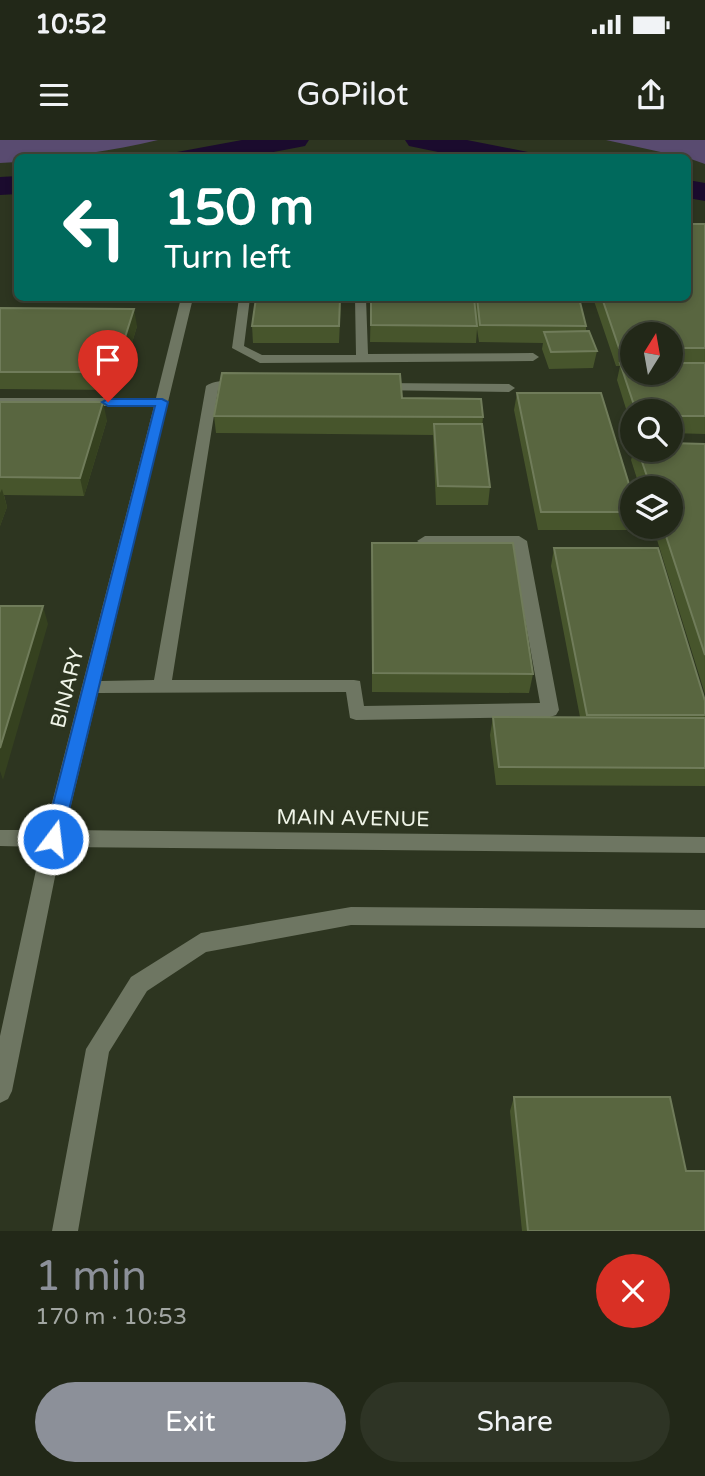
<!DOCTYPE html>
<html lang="en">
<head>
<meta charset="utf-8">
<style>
	body { margin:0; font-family:"Varela Round",sans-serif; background:#2e3425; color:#f1f3f6; height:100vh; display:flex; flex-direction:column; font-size:26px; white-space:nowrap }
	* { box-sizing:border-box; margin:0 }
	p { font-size:23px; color:#a2a6a2 }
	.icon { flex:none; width:38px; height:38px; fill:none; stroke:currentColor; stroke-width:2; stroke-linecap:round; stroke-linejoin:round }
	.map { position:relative; height:1091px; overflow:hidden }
	.side { display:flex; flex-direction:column; background:#222818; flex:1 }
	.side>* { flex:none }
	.hud { position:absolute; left:14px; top:14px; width:677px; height:147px; border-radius:10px; box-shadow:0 4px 10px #0003,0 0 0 2px #3f4437; background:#00695c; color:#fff; overflow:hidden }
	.needle { width:46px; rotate:11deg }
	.buttons { position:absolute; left:620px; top:182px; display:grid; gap:14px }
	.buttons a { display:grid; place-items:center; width:63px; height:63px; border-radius:50%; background:#222818; box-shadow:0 4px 10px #0003,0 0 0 2px #3f4437; font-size:35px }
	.pin { position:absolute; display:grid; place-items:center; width:60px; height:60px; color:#fff; margin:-72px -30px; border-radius:50% 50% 50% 0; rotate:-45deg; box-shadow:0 0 7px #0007 }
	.pin .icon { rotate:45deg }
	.me { position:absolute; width:77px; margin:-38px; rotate:15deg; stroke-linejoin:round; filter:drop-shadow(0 0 5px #0008) }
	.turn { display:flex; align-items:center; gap:24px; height:147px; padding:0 35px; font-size:32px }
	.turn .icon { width:91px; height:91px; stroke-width:2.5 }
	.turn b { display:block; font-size:49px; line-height:60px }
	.round { display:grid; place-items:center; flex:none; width:74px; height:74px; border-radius:37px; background:#2e3425 }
	.headline { display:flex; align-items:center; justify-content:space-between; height:119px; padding:0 35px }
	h1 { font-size:42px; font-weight:600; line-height:52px; color:#8c9099 }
	.action { display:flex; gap:14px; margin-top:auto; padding:14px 35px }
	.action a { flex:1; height:80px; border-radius:42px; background:#8c9099; color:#fff; font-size:28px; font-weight:600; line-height:80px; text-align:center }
	.action a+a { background:#2e3425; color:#f1f3f6 }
	.status { display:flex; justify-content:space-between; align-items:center; height:49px; padding:0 35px; background:#222818; direction:ltr }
	.status svg { height:19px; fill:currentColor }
	header { display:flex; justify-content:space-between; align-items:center; height:91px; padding:0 35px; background:#222818; font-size:32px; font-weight:600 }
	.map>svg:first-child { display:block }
	.green { fill:#594b70 }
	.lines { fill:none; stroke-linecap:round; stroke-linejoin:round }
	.river { fill:#1b0b2e; fill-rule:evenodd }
	.minor { fill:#6e7662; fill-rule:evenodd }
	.wall { fill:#47552c; fill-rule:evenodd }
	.shaded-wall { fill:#35411f }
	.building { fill:#596640; stroke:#707c5a; stroke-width:2 }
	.route { fill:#1a73e8; stroke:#114b97; stroke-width:2 }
	.labels { text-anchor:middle; stroke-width:7; stroke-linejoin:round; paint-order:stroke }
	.street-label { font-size:21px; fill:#eff4e7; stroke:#2d3520 }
</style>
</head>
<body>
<div class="status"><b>10:52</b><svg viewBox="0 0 49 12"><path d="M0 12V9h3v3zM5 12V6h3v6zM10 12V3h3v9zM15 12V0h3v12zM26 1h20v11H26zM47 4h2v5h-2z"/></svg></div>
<header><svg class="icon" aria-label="menu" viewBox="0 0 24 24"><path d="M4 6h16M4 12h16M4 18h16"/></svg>GoPilot<svg class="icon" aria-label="share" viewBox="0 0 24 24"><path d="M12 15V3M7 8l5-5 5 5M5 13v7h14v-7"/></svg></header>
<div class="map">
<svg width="705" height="1091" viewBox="0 0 705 1091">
	<rect width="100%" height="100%" fill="#2d3520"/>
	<g class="green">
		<path d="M0,0H158C111,11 66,18 18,18L17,22L0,23Z"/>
		<path d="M606,0H705V24L688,18Z"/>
	</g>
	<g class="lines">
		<g class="river">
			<path d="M242,0H309L305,6L243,18H173L177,12Z"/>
			<path d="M405,0H467L528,12L532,18H467L409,6Z"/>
			<path d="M18,36V54L0,55V37Z"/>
			<path d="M688,40L705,43V61L688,58Z"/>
		</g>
		<g class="minor">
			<path d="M181,158H193L101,541L154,540L206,246C215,239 240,239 249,246L248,249L218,250L172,540H354L360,541L364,566L540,563L512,406H425L417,401L425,396H519L527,401L559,570L556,575L550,577L356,580L350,578L346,552L98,553L65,690L705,697V713L61,707L12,951L8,959L0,963V896L41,707L0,706V690H45L154,266H0V258H156Z"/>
			<path d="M239,158H250L244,206L262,215H356L355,158H366L368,214L533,213L539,217L533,221L260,223L232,208Z"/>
			<path d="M380,243L509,244L515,248L509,252L375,250L374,247Z"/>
			<path d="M351,767L705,770V788L351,785L206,812L147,851L109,912L78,1091H52L86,909L131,837L201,793Z"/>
		</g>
	</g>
	<g class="wall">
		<path d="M705,84V294L670,293V271H632V288L617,240L620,226H616L593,158H688ZM632,194H670V233H632Z"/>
		<path d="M256,158H341L339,203H253L252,186Z"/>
		<path d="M371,158H579L586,186V191L597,211L593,228L549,229L542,209L543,203L479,202L477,189L476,203L370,202Z"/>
		<path d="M0,168L137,186L118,250L0,249Z"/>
		<path d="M517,253L632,354V387H634L633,390H538L514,270Z"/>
		<path d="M402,258L483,277L482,287L490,347L488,365H436L433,295L216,293L214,276Z"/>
		<path d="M0,262L107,280L84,356L4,355L7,367L0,386Z"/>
		<path d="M705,304V554L653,387H670V348H640L631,320L634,310H670Z"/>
		<path d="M554,408L705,575V646L496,645L490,595L493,577H580L551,426Z"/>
		<path d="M372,421L533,534L529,553L372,552Z"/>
		<path d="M514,957L686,1031L705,1091H522L510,971Z"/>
	</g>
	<g class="shaded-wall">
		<path d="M134,169L137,186L118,250L114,232Z"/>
		<path d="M103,262L107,280L84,356L80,338Z"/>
		<path d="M2,349L7,367L0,386V353Z"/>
		<path d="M43,466L48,484L3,640L0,631V608Z"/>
	</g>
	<g class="building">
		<path d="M688,84H705V208H670V194H632V208H619L602,158H688Z"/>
		<path d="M256,158H340L339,186H252Z"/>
		<path d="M371,158H474L477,186L371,185Z"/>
		<path d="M477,158H579L586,186L480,185Z"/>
		<path d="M0,168L134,169L114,232H0Z"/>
		<path d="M589,191L597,211L551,212L544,192Z"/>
		<path d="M620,223H632V233H670V223H705V276H670V271H636Z"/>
		<path d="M222,233L400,234L402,258L481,259L483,277L214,276Z"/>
		<path d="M517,253H601L632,354V372H541Z"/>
		<path d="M0,262H103L80,338L0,337Z"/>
		<path d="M434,284H482L490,347L438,346Z"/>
		<path d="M670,303L705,304V515L663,387H670V348H651L638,310H670Z"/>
		<path d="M372,403H513L533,534L373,533Z"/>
		<path d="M554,408H658L705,561V575H587Z"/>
		<path d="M0,466H43L0,608Z"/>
		<path d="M493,577L705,578V628L499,627Z"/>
		<path d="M514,957H670L686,1031H705V1091H528Z"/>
	</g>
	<path class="route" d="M162,259L168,262L62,699L59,704L53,706L46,704L44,699L155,266H108L102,262L108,259Z"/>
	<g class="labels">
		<g class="street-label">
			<text transform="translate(67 548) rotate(-76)" y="7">BINARY</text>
			<text transform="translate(353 678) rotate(1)" y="7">MAIN AVENUE</text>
		</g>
	</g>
</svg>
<div class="buttons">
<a><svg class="needle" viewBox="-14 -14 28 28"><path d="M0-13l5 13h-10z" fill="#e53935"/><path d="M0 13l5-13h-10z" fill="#a2a6a2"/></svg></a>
<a><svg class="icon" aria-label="search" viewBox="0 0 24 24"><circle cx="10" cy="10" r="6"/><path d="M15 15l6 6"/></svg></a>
<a><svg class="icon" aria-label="layers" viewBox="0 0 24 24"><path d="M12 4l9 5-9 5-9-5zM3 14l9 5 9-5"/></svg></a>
</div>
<div class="pin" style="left:108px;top:262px;background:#d93025"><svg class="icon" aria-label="arrive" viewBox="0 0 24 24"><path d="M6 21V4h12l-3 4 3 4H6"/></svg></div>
<svg class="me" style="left:53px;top:699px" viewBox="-20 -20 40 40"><circle r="17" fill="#1a73e8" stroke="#fff" stroke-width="3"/><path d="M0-11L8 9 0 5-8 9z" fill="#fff"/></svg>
<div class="hud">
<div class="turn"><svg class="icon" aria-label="left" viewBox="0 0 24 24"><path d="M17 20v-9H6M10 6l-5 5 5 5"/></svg><div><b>150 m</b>Turn left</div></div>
</div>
</div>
<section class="side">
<div class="headline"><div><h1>1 min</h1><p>170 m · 10:53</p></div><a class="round" style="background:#d93025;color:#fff"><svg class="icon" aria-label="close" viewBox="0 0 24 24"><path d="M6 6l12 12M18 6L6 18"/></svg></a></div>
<div class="action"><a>Exit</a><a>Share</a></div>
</section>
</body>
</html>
